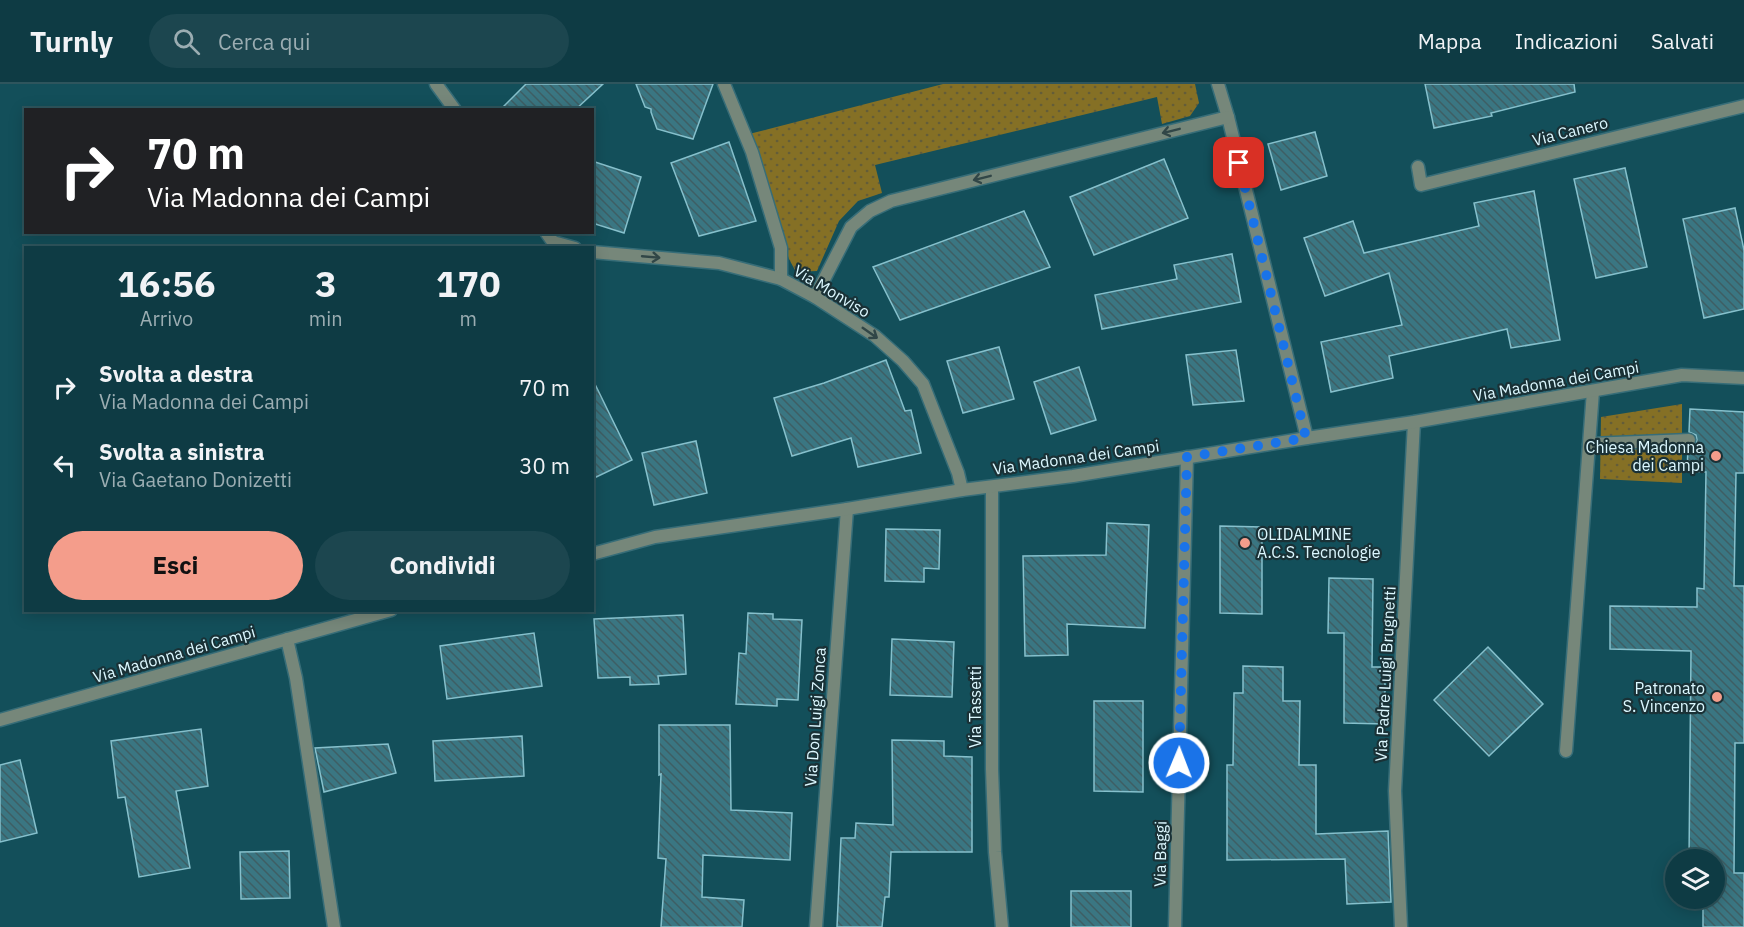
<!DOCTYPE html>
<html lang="it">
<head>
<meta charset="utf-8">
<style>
	body { margin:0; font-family:"IBM Plex Sans",sans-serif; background:#1c464f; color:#f1f3f6; height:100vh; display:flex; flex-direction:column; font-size:22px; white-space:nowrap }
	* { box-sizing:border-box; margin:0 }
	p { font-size:20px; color:#9badb2 }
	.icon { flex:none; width:33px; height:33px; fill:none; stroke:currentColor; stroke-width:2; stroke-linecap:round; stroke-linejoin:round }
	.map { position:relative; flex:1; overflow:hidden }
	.drawer { position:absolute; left:24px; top:162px; width:570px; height:366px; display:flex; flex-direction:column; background:#0e3b44; border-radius:0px; box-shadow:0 3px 15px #0003,0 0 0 2px #2e555d }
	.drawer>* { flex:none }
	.hud { position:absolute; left:24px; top:24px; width:570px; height:126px; border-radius:0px; box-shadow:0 3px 15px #0003,0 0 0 2px #2e555d; background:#202124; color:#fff; overflow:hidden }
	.tools { position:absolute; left:1665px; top:765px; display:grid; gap:12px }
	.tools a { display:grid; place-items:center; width:60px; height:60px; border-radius:50%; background:#0e3b44; box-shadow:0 3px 15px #0003,0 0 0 2px #2e555d; font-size:30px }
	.pin { position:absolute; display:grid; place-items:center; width:51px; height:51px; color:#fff; margin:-26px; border-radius:12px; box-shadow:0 3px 9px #0006 }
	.me { position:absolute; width:66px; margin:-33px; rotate:1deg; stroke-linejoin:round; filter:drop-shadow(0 0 4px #0008) }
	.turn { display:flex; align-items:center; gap:21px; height:126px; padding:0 24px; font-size:27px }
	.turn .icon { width:78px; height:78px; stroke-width:2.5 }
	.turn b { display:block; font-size:42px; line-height:51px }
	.eta { display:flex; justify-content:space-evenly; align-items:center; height:102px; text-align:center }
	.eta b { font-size:36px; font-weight:800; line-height:42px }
	.primary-button { display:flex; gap:12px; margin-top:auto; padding:12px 24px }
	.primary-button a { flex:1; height:69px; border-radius:36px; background:#f49d8b; color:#111; font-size:24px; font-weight:800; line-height:69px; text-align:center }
	.primary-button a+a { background:#1c464f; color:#f1f3f6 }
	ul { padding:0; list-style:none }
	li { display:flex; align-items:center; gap:18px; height:78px; padding:0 24px }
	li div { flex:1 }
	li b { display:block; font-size:22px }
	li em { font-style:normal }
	header { display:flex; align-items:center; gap:36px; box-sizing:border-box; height:84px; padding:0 30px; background:#0e3b44; border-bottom:2px solid #2e555d }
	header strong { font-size:28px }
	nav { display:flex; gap:33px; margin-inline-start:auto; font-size:21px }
	.search { width:420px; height:54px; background:#1c464f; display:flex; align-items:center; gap:15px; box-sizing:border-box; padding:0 21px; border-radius:33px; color:#9badb2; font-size:22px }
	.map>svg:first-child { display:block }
	.park { fill:url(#park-dots) }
	.building { fill:url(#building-back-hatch); stroke:#86c0cc; stroke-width:1.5 }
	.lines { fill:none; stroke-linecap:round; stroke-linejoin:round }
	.pedestrian-casing { stroke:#376d78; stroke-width:15 }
	.minor-casing { stroke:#376d78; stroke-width:15 }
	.tertiary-casing { stroke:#376d78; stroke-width:15 }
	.pedestrian { stroke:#76877a; stroke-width:12 }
	.minor { stroke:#76877a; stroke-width:12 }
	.tertiary { stroke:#76877a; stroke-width:12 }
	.oneway { stroke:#314647 }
	.route { stroke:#1a73e8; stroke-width:10; stroke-dasharray:0 18 }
	.poi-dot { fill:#f49d8b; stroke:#1a3136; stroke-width:2 }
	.labels { text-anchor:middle; stroke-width:4.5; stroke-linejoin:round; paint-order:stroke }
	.street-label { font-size:16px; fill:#dcf8ff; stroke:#1a3136 }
	.poi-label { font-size:16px; fill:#dcf8ff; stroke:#1a3136; text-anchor:end }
</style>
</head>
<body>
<header>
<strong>Turnly</strong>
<div class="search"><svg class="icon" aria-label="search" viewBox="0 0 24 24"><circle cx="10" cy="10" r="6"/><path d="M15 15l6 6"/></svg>Cerca qui</div>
<nav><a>Mappa</a><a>Indicazioni</a><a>Salvati</a></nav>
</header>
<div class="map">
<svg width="1744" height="843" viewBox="0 0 1744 843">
	<defs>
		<pattern id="park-dots" width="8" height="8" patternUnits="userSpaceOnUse" patternTransform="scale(1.5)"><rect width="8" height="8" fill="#857025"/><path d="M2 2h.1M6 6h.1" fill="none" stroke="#645d38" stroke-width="1.8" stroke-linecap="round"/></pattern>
		<pattern id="building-back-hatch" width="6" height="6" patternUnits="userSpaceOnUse" patternTransform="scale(1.5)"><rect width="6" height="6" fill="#3a7682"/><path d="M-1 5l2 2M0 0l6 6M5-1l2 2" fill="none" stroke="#3e5e64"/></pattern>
	</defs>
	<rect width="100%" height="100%" fill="#134f5a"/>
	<g class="park">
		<path d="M943,0H1195L1199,19L1190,32L1162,40L1157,13L875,81L882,109L858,117L839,137L817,187L796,188L789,175L749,50Z"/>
		<path d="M1682,320V399L1600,395L1601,333Z"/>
	</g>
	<g class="building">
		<path d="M526,0H603L575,26H500Z"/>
		<path d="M636,0H713L693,55L657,45L651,28V25L645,23Z"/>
		<path d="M1425,0H1574L1575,8L1491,29L1492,32L1434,44Z"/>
		<path d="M1315,48L1327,92L1281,106L1268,60Z"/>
		<path d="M729,58L756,137L699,152L671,79Z"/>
		<path d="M1164,75L1188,134L1094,171L1070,113Z"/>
		<path d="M592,77L641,93L624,149L592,139Z"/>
		<path d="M1625,84L1647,183L1596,194L1574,95Z"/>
		<path d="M1534,107L1560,256L1511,264L1507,245L1389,272L1393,294L1331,308L1321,258L1402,241L1389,189L1325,212L1304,154L1353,137L1364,169L1479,142L1474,119Z"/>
		<path d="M1735,124L1744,166V225L1704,234L1683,135Z"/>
		<path d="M1024,127L1050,183L900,236L873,183Z"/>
		<path d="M1232,170L1241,218L1102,245L1095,211L1177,195L1174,181Z"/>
		<path d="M999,263L1014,315L963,329L947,277Z"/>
		<path d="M1236,266L1244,317L1193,321L1186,271Z"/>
		<path d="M886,276L905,327L911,326L921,369L858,383L851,354L792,372L774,314L824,299Z"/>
		<path d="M1079,283L1096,336L1051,350L1034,298Z"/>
		<path d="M592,294L632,376L592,395Z"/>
		<path d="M1690,325L1744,328V389H1736L1734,502H1744V659H1735L1734,789H1744V843H1703V814H1714V776H1689L1691,567L1610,565V522L1697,523V504L1704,505L1706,388L1687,387L1688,364L1694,363L1697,356L1696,351L1689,348Z"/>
		<path d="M696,357L707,409L654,421L642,369Z"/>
		<path d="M1107,439L1149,441L1145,544L1067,540L1068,571L1025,572L1023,472L1106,471Z"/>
		<path d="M1220,442L1262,443V530L1220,529Z"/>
		<path d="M886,445L940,446L939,485L924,484V498L885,497Z"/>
		<path d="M1329,494L1373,495L1372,583H1385V640L1344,639V549H1328Z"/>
		<path d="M748,529L773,530V535L802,536L798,616L777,615V622L736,620L739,569L746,570Z"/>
		<path d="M683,531L686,590L658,592L659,600L630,601V593L598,594L594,535Z"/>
		<path d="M534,549L542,602L447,615L440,562Z"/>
		<path d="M892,555L954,558L952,613L890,611Z"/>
		<path d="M1488,563L1543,620L1489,672L1434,616Z"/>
		<path d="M1243,582L1283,583V617H1300L1299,681H1316V750L1388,747L1391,818L1347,820L1345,775L1227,776V681H1233L1234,609H1243Z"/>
		<path d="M1094,617H1143V708L1094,707Z"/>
		<path d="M659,641H730L731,726L792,729L790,776L703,771L702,813L744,816L742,843H661L666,775L658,774L661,690L659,691Z"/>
		<path d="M201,645L208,702L176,707L190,784L139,793L125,713L118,714L111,657Z"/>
		<path d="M522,652L524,692L435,697L433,657Z"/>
		<path d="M892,656L944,657V672L972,673V768H891L889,813H885L882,843H837L841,754H855L856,739L893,741Z"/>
		<path d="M388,660L396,689L324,708L315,664Z"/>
		<path d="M20,676L37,749L0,758V681Z"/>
		<path d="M289,767L290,814L241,815L240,768Z"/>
		<rect x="1071" y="807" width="60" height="36"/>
	</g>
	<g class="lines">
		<g class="pedestrian-casing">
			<path id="pedestrian" d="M1589,360L1689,356"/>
		</g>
		<g class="minor-casing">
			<g id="minor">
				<path d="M436,0L455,26"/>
				<path d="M724,0L752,68L781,164V195"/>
				<path d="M1218,0L1228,33L1307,354"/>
				<path d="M1418,83L1421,101L1744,22"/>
				<path d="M546,148L553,158L575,164"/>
				<path d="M592,168L719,179L781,195L815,213L875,252L903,277L923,300L958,389L962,406"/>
				<path d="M815,213L851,143L870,127L891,117L1228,33"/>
				<path d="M992,403V685L995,768L1002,843"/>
				<path d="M287,555L296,594L334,843"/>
				<path d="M1566,667L1593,307"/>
				<path d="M816,843L847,425"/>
				<path d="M1175,843L1187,373"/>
				<path d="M1401,843L1395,707L1414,338"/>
			</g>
		</g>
		<g class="tertiary-casing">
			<g id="tertiary">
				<path d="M592,470L655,453L847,425L962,406L1073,392L1307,354L1414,338L1682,291L1744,294"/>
				<path d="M0,636L391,526"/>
			</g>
		</g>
		<use href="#pedestrian" class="pedestrian"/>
		<use href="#minor" class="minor"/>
		<use href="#tertiary" class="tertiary"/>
	</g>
	<defs><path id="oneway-shaft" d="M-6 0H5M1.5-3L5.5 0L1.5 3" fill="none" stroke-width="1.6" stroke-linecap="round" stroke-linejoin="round" transform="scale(1.5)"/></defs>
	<g class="oneway">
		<use href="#oneway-shaft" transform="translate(1171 47) rotate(166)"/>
		<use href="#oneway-shaft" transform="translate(982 94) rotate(166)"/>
		<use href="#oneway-shaft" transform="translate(651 173) rotate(5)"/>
		<use href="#oneway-shaft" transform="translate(870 249) rotate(35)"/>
	</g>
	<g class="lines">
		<path class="route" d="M1179,679L1187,373L1306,354L1239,79"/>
	</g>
	<g class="poi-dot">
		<circle cx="1716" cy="372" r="6"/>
		<circle cx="1245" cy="459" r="6"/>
		<circle cx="1717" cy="613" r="6"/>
	</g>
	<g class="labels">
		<g class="street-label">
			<text transform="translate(1570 47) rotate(-14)" y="6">Via Canero</text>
			<text transform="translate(832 207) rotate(31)" y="6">Via Monviso</text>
			<text transform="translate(1556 297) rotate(-10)" y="6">Via Madonna dei Campi</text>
			<text transform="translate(1076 373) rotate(-8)" y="6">Via Madonna dei Campi</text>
			<text transform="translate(174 570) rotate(-16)" y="6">Via Madonna dei Campi</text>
			<text transform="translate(1385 590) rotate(-87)" y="6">Via Padre Luigi Brugnetti</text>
			<text transform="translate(975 623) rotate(-90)" y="6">Via Tassetti</text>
			<text transform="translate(815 633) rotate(-86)" y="6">Via Don Luigi Zonca</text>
			<text transform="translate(1160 770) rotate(-89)" y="6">Via Baggi</text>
		</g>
		<g class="poi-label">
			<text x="1704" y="369">Chiesa Madonna<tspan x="1704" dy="18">dei Campi</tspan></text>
			<text x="1257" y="456" text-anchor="start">OLIDALMINE<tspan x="1257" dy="18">A.C.S. Tecnologie</tspan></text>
			<text x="1705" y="610">Patronato<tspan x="1705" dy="18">S. Vincenzo</tspan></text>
		</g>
	</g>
</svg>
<div class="tools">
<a><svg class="icon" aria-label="layers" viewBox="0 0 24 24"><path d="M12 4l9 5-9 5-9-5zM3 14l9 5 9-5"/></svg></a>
</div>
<div class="pin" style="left:1239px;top:79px;background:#d93025"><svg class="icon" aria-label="arrive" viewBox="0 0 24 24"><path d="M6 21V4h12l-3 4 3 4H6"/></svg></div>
<svg class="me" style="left:1179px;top:679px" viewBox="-20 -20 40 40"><circle r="17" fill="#1a73e8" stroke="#fff" stroke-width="3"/><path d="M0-11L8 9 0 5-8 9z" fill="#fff"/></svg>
<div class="hud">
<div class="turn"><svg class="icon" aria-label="right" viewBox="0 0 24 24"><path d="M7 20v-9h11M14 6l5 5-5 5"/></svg><div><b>70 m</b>Via Madonna dei Campi</div></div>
</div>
<section class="drawer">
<div class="eta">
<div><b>16:56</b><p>Arrivo</p></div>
<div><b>3</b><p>min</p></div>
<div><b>170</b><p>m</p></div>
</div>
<ul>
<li><svg class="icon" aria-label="right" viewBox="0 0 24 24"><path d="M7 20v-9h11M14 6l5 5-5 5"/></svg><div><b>Svolta a destra</b><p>Via Madonna dei Campi</p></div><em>70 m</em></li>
<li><svg class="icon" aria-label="left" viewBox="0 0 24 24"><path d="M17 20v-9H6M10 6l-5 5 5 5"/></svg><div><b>Svolta a sinistra</b><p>Via Gaetano Donizetti</p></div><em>30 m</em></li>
</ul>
<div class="primary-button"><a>Esci</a><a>Condividi</a></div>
</section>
</div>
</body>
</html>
